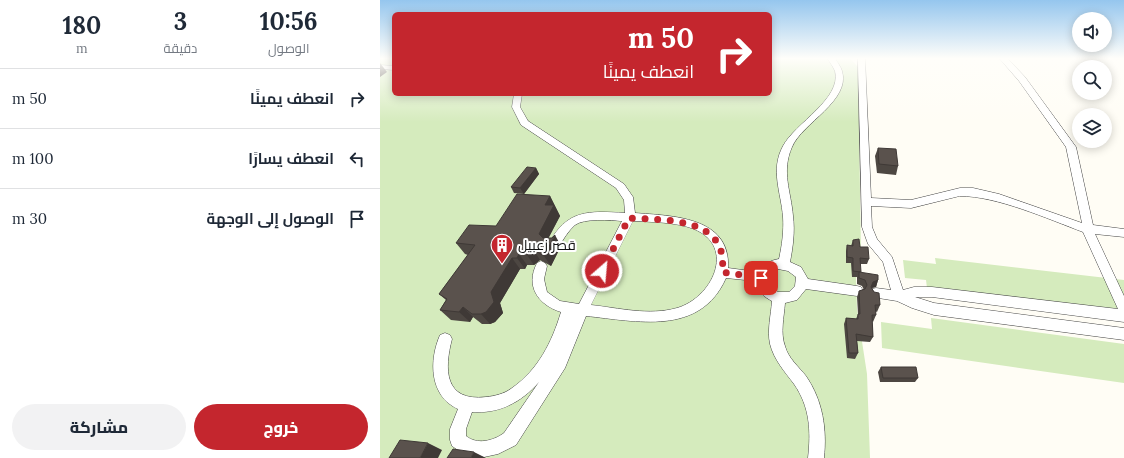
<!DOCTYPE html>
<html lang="ar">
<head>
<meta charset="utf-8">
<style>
	body { margin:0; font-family:Lora,Cairo,serif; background:#f2f2f3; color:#1f2937; direction:rtl; height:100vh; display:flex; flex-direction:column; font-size:15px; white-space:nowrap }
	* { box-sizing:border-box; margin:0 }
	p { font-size:13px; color:#747a83 }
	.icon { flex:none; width:22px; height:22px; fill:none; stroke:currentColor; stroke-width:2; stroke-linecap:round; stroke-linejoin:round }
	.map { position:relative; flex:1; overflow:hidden; direction:ltr }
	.side { display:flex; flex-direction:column; background:#fff; width:380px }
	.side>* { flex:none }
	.banner { position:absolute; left:12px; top:12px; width:380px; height:84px; border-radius:6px; box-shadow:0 2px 10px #0003; direction:rtl; background:#c4262e; color:#fff; overflow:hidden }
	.controls { position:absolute; left:692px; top:12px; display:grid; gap:8px }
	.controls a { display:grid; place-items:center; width:40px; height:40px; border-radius:50%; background:#fff; box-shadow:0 2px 10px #0003; font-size:20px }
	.pin { position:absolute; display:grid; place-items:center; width:34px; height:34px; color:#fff; margin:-17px; border-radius:8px; box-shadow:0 2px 6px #0006 }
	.me { position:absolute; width:44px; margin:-22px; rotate:27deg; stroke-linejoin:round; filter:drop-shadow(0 0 3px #0008) }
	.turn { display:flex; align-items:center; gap:14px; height:84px; padding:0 12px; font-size:18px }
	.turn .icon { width:52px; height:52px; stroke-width:2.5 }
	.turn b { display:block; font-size:28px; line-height:34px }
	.eta { display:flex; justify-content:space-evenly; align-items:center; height:68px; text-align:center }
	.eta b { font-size:24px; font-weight:800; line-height:28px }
	.button { display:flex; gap:8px; margin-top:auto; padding:8px 12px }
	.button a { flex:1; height:46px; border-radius:24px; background:#c4262e; color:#fff; font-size:16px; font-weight:800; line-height:46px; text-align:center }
	.button a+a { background:#f2f2f3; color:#1f2937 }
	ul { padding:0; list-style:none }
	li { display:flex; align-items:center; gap:12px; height:60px; padding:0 12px; border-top:1px solid #e0e1e3 }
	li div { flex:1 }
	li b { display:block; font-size:15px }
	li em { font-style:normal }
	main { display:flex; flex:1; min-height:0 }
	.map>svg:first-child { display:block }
	.green { fill:#d5ebbd }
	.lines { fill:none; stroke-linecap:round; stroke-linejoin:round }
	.street-casing { stroke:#444; stroke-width:1 }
	.street { fill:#fff; fill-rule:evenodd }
	.wall { fill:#4d4742 }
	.shaded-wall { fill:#3f3936 }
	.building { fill:#5a524d; stroke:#3f3936 }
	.route { stroke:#c4262e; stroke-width:7; stroke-dasharray:0 12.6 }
	.labels { text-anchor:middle; stroke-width:4; stroke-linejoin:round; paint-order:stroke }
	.poi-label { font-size:14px; fill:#111; stroke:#fff; text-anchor:start }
</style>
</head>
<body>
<main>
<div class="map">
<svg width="744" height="458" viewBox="0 0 744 458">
	<rect width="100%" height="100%" fill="#fffdf5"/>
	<g class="green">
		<path d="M0,58H14V94H390V58H470L478,67L481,253L476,279L477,309L487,374L490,458H0Z"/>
		<path d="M555,258L744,280V311L547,288L546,280L525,278L523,260L556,264Z"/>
		<path d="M551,318L744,344V383L502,348L501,322L552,329Z"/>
	</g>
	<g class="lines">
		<g class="street-casing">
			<g id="street">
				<path d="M447,58H455C457,62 461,67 462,71C471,101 422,123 412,147C401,172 411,191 413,216C415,231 413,247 410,262L421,267L428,279L477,286L481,287L483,291L481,295L477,296L426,289L417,300L405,303C404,317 400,333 405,346C408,358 419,367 426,376C443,401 447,429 444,458H428C431,431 430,407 414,384C405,372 394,360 390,344C387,330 391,315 392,301C384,297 377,291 375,281L346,278C320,337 256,321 206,316L185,368L136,445L118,454L104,457L90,455L78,450L72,446L70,440V429L78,409C49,396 49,360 60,335L65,333L70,335L72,339C64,369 64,402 106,397C115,396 124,394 132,388C158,370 172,342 181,312C158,305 145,286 157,263L161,261L165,263L167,266L164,279L167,292L180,301L199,304L242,221C231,220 204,218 195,225C188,231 183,240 178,248H170L168,245C187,209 208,211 245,213L244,200L236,188L141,125L132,107L134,94H142L140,107L148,121L244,184L253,197L255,213C291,216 351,216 348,268L378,272C382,265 391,260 399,259C402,245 404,231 403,217C401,192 390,170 403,146C415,123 462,99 455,71C453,67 450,62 447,58ZM253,221C272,222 296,222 314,229C357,247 332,298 297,308C269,316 239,308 211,305ZM398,269L408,271L416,277L415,286L409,292H398L388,284C387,275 391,273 398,269ZM159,382L124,433C113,441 97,445 86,436V429L92,412C119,414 142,402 159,382Z"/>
				<path d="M478,58H485L491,198L531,200L580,188H593L619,194L702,223L686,147L639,81L619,58H627L645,77L696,147L713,225L744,229V237L715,234L744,296V322L552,297H535L554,303L744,328V340L554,315L532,308L517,301L492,297L490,293L492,289L496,288L511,290L503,262L488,244L482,227ZM580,196C617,196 668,219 703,232L738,309L552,287H534L523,290L512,257L497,239L492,227L491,206L531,208Z"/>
				<path d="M0,65L14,66V70L0,69Z"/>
			</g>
		</g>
		<use href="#street" class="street"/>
	</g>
	<g class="wall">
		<path d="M498,148L518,166L516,175L497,173L495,156Z"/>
		<path d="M156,168L159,174L144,194L134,193L131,187Z"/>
		<path d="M170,196L180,216L168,238L181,246L171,266L160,260L154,265H147L145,269H140L120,303L123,313L115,322L110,324H102L93,317L90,322L71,320L60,310L66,300L59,294L88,255L85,254L76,243L116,226Z"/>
		<path d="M473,240L480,247L489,259L487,264H480V273L498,280L496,287L492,288L500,305L497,312L495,311L496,315L493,322L492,321L493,337L490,342L477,341L478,353L475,359L467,358L464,324L466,318L476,319L478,314L477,297L479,291L484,290L482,286L477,284V277H472L471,263H466V251L467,245L471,246Z"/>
		<path d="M501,367L538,378L535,382H500L498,372Z"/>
	</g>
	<g class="shaded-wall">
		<path d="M0,63L7,72L0,77Z"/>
		<path d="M156,168L159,174L144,194L140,188Z"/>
		<path d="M170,196L180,216L165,245L159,234L165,205Z"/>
		<path d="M175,235L181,246L171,266L164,256Z"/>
		<path d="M153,249L160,260L154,265L147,255Z"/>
		<path d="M139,254L147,265L145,269L137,258Z"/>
		<path d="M132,258L140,269L120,303L123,313L115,322L110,324L101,314L111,292Z"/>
		<path d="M498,280L496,287L491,288L493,282Z"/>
		<path d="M83,307L93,317L90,322L79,312Z"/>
		<path d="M48,443L62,450L58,458H40Z"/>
		<path d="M94,452L106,458H91Z"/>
	</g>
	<g class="building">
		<path d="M498,148L516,149L518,166L499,164Z"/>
		<path d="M147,167L156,168L140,188L131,187Z"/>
		<path d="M137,194L170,196L165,205H174L159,234L163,238H172L175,235L164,256L153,249L147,255L139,254L137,258H132L111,292L114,302L106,312L101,314H92L83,307L79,312L60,310L67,299L59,294L95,245L76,243L89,225L116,226Z"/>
		<path d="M479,239L480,247H488L489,259L480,258L481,272L473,271V258L467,257V245L473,246V240Z"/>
		<path d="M479,272L498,275V280L493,282L491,287L494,292L499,293L500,305H495L496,315H492L493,337L476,334L478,353H469L466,318L478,319V314H480L479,291L485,289L487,285L485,280L479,278Z"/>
		<path d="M501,367H536L538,378H503Z"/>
		<path d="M20,440L48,443L40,458H9Z"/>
		<path d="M73,449L94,452L91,458H67Z"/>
	</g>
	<linearGradient id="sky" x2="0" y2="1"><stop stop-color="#95c6ee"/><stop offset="0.48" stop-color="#fffefa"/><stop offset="1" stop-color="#fffefa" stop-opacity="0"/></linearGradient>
	<rect width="744" height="122" fill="url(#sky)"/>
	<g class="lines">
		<path class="route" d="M222,271L249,218C285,220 350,217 342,272L381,278"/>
	</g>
	<defs>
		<g id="building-pin" transform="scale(1.15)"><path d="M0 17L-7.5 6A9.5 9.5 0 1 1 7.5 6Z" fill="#c4262e" stroke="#fff"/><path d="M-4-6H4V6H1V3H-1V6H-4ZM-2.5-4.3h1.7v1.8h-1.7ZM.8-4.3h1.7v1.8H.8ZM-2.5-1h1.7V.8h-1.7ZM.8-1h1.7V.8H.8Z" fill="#fff"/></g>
	</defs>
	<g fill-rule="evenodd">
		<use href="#building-pin" x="122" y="245"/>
	</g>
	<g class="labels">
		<g class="poi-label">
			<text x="138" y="250">قصر زعبيل</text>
		</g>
	</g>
</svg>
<div class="controls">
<a><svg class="icon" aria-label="sound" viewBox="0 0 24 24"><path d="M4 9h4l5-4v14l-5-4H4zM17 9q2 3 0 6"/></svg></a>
<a><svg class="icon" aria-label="search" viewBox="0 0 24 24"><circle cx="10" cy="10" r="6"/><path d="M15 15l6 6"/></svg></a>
<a><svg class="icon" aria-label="layers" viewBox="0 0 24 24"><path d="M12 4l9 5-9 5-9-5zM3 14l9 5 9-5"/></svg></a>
</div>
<div class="pin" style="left:381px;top:278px;background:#d93025"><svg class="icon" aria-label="arrive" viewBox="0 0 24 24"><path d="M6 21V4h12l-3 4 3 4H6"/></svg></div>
<svg class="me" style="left:222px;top:271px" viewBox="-20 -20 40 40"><circle r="17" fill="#c4262e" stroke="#fff" stroke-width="3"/><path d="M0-11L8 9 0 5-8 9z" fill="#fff"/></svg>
<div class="banner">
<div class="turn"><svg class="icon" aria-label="right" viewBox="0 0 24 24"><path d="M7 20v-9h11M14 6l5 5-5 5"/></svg><div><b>50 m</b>انعطف يمينًا</div></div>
</div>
</div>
<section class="side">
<div class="eta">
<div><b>10:56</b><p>الوصول</p></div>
<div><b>3</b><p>دقيقة</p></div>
<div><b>180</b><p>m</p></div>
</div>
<ul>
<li><svg class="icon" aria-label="right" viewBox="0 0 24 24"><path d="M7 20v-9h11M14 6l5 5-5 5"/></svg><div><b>انعطف يمينًا</b></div><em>50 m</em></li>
<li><svg class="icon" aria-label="left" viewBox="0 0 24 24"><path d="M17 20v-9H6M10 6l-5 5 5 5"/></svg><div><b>انعطف يسارًا</b></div><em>100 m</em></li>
<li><svg class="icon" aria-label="arrive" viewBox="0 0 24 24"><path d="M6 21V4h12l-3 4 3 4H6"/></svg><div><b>الوصول إلى الوجهة</b></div><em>30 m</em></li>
</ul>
<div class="button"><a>خروج</a><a>مشاركة</a></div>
</section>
</main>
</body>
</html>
